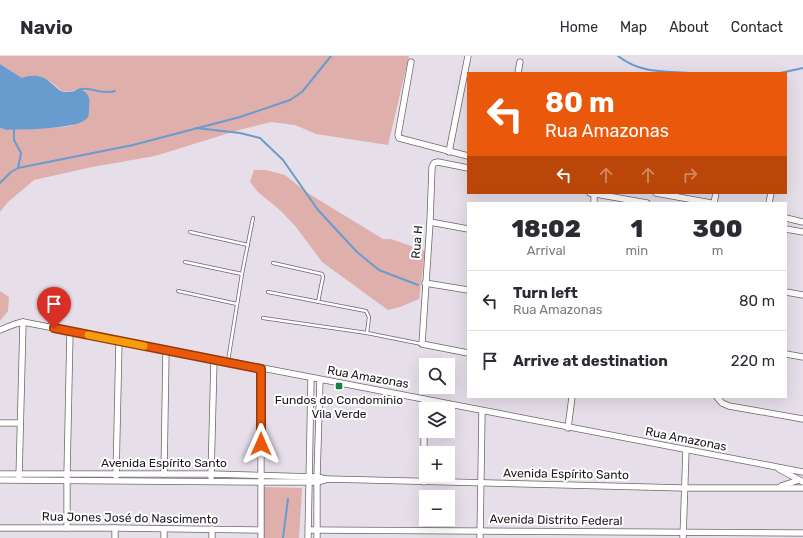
<!DOCTYPE html>
<html lang="en">
<head>
<meta charset="utf-8">
<style>
	body { margin:0; font-family:Rubik,sans-serif; background:#f7f7f7; color:#2b2b33; height:100vh; display:flex; flex-direction:column; font-size:15px; white-space:nowrap }
	* { box-sizing:border-box; margin:0 }
	p { font-size:13px; color:#7c7c81 }
	.icon { flex:none; width:22px; height:22px; fill:none; stroke:currentColor; stroke-width:2; stroke-linecap:round; stroke-linejoin:round }
	.map { position:relative; flex:1; overflow:hidden }
	.sheet { position:absolute; left:467px; top:146px; width:320px; height:196px; display:flex; flex-direction:column; background:#fff; border-radius:0px; box-shadow:0 4px 16px #0002 }
	.sheet>* { flex:none }
	.guide { position:absolute; left:467px; top:16px; width:320px; height:122px; border-radius:0px; box-shadow:0 4px 16px #0002; background:#ea580c; color:#fff; overflow:hidden }
	.tools { position:absolute; left:419px; top:302px; display:grid; gap:8px }
	.tools a { display:grid; place-items:center; width:36px; height:36px; border-radius:0px; background:#fff; box-shadow:0 4px 16px #0002; font-size:20px }
	.pin { position:absolute; display:grid; place-items:center; width:34px; height:34px; color:#fff; margin:-41px -17px; border-radius:50% 50% 50% 0; rotate:-45deg; box-shadow:0 0 4px #0007 }
	.pin .icon { rotate:45deg }
	.me { position:absolute; width:44px; margin:-22px; rotate:0deg; stroke-linejoin:round; filter:drop-shadow(0 0 3px #0008) }
	.turn { display:flex; align-items:center; gap:14px; height:84px; padding:0 12px; font-size:18px }
	.turn .icon { width:52px; height:52px; stroke-width:2.5 }
	.turn b { display:block; font-size:28px; line-height:34px }
	.lanes { display:flex; align-items:center; height:38px; padding:0 12px; background:#0003; justify-content:center; gap:20px; direction:ltr }
	.lanes .off { opacity:.35 }
	.eta { display:flex; justify-content:space-evenly; align-items:center; height:68px; text-align:center }
	.eta b { font-size:24px; font-weight:800; line-height:28px }
	ul { padding:0; list-style:none }
	li { display:flex; align-items:center; gap:12px; height:60px; padding:0 12px; border-top:1px solid #e1e1e2 }
	li div { flex:1 }
	li b { display:block; font-size:15px }
	li em { font-style:normal }
	header { display:flex; align-items:center; gap:24px; box-sizing:border-box; height:56px; padding:0 20px; background:#fff; border-bottom:1px solid #e1e1e2 }
	header strong { font-size:19px }
	nav { display:flex; gap:22px; margin-inline-start:auto; font-size:14px }
	.map>svg:first-child { display:block }
	.green { fill:#dfafab }
	.water { fill:#689bce }
	.lines { fill:none; stroke-linecap:round; stroke-linejoin:round }
	.stream { stroke:#689bce; stroke-width:2 }
	.service-casing { stroke:#6d666f; stroke-width:4 }
	.minor-casing { stroke:#6d666f; stroke-width:7 }
	.service { stroke:#fff; stroke-width:2.5 }
	.minor { stroke:#fff; stroke-width:5.5 }
	.route-casing { stroke:#983908; stroke-width:10 }
	.route { stroke:#ea580c; stroke-width:7 }
	.slow { stroke:#f59e0b; stroke-width:7 }
	.poi-dot { fill:#15833a; stroke:#fff; stroke-width:1.5 }
	.labels { text-anchor:middle; stroke-width:4; stroke-linejoin:round; paint-order:stroke }
	.street-label { font-size:12px; fill:#1b181c; stroke:#fff }
	.poi-label { font-size:12px; fill:#1b181c; stroke:#fff }
</style>
</head>
<body>
<header>
<strong>Navio</strong>
<nav><a>Home</a><a>Map</a><a>About</a><a>Contact</a></nav>
</header>
<div class="map">
<svg width="803" height="482" viewBox="0 0 803 482">
	<rect width="100%" height="100%" fill="#e6dee9"/>
	<g class="green">
		<path d="M0,0H409L388,89L316,78L295,69L271,66L239,74L155,100L92,111L34,124L8,146L0,156V72L7,74L65,71L74,69L76,34C61,38 61,34 51,26C46,22 28,20 22,22L0,8Z"/>
		<path d="M254,114H266L285,119L306,136L383,183H391L425,195L419,243L400,251L388,254L322,206L296,171L281,155L258,136L250,126Z"/>
		<path d="M0,235L9,241L8,255L0,265Z"/>
		<path d="M264,431L302,432L299,482H262Z"/>
	</g>
	<path class="water" d="M0,8L22,22C32,18 43,19 51,27C54,29 57,33 61,35C67,38 76,34 82,34C90,39 90,43 89,52C89,54 89,59 88,61C81,74 22,73 7,74L0,72Z"/>
	<g class="lines">
		<g class="stream">
			<path d="M618,0C641,18 664,15 691,17"/>
			<path d="M780,17L803,12"/>
			<path d="M76,35C88,28 101,40 115,35"/>
			<path d="M196,72L240,77L260,82L283,104L318,154L357,196L379,214L418,229"/>
			<path d="M14,73V84L21,97L18,112"/>
			<path d="M0,127L11,116L18,112L133,89L240,61L290,44L302,36L331,0"/>
			<path d="M283,482L288,443"/>
		</g>
		<g class="service-casing">
			<g id="service">
				<path d="M190,176L248,189"/>
				<path d="M185,206L242,218"/>
				<path d="M273,207L322,218L323,221L318,246"/>
				<path d="M178,235L237,248"/>
				<path d="M268,236L366,255L369,261L367,277"/>
				<path d="M263,262L367,277L422,288"/>
				<path d="M228,305L242,218L253,162"/>
			</g>
		</g>
		<g class="minor-casing">
			<g id="minor">
				<path d="M411,6L398,79L399,82L468,100"/>
				<path d="M518,17L520,6"/>
				<path d="M449,96L468,0"/>
				<path d="M468,112L438,106L434,107L432,111L430,166L422,288L468,297"/>
				<path d="M590,137L647,147"/>
				<path d="M656,137L711,147"/>
				<path d="M594,147V138"/>
				<path d="M714,147L716,137"/>
				<path d="M769,147L771,137"/>
				<path d="M786,162L803,166"/>
				<path d="M430,166L468,173"/>
				<path d="M786,173L803,176"/>
				<path d="M425,227L468,234"/>
				<path d="M786,236L803,239"/>
				<path d="M0,274L15,268L23,266L803,416"/>
				<path d="M786,298L803,301"/>
				<path d="M717,341L722,347L729,350L803,363"/>
				<path d="M424,343V426"/>
				<path d="M0,367H20"/>
				<path d="M568,372L572,341"/>
				<path d="M779,413L803,426"/>
				<path d="M0,418H211L317,421L326,423"/>
				<path d="M164,418L166,295"/>
				<path d="M116,420L119,285"/>
				<path d="M211,421L214,303"/>
				<path d="M19,422L23,266"/>
				<path d="M0,424L261,426H317L328,423L684,432H803"/>
				<path d="M781,430L799,424"/>
				<path d="M0,472H115L260,474"/>
				<path d="M67,472V419L70,275"/>
				<path d="M309,474L803,477"/>
				<path d="M115,482V472"/>
				<path d="M164,482V473"/>
				<path d="M212,482V473"/>
				<path d="M261,482V313"/>
				<path d="M308,482L311,322"/>
				<path d="M317,482V421L320,324"/>
				<path d="M480,482L482,355"/>
				<path d="M683,482L686,394"/>
			</g>
		</g>
		<use href="#service" class="service"/>
		<use href="#minor" class="minor"/>
	</g>
	<g class="lines">
		<g class="route-casing">
			<path id="route" d="M54,272L261,313V388"/>
		</g>
		<use href="#route" class="route"/>
		<path class="slow" d="M88,279L144,290"/>
	</g>
	<rect class="poi-dot" x="335" y="326" width="8" height="8" rx="2"/>
	<g class="labels">
		<g class="street-label">
			<text transform="translate(417 186) rotate(-85)" y="4">Rua H</text>
			<text transform="translate(368 321) rotate(10)" y="4">Rua Amazonas</text>
			<text transform="translate(686 383) rotate(11)" y="4">Rua Amazonas</text>
			<text x="164" y="411">Avenida Espírito Santo</text>
			<text transform="translate(566 418) rotate(1)" y="4">Avenida Espírito Santo</text>
			<text transform="translate(130 462) rotate(1)" y="4">Rua Jones José do Nascimento</text>
			<text transform="translate(556 464) rotate(1)" y="4">Avenida Distrito Federal</text>
		</g>
		<g class="poi-label">
			<text x="339" y="348">Fundos do Condominio<tspan x="339" dy="14">Vila Verde</tspan></text>
		</g>
	</g>
</svg>
<div class="tools">
<a><svg class="icon" aria-label="search" viewBox="0 0 24 24"><circle cx="10" cy="10" r="6"/><path d="M15 15l6 6"/></svg></a>
<a><svg class="icon" aria-label="layers" viewBox="0 0 24 24"><path d="M12 4l9 5-9 5-9-5zM3 14l9 5 9-5"/></svg></a>
<a>+</a>
<a>−</a>
</div>
<div class="pin" style="left:54px;top:272px;background:#d93025"><svg class="icon" aria-label="arrive" viewBox="0 0 24 24"><path d="M6 21V4h12l-3 4 3 4H6"/></svg></div>
<svg class="me" style="left:261px;top:388px" viewBox="-20 -20 40 40"><path d="M0-17L14 15 0 8-14 15z" fill="#ea580c" stroke="#fff" stroke-width="4"/></svg>
<div class="guide">
<div class="turn"><svg class="icon" aria-label="left" viewBox="0 0 24 24"><path d="M17 20v-9H6M10 6l-5 5 5 5"/></svg><div><b>80 m</b>Rua Amazonas</div></div>
<div class="lanes"><svg class="icon" aria-label="left" viewBox="0 0 24 24"><path d="M17 20v-9H6M10 6l-5 5 5 5"/></svg><svg class="icon off" aria-label="ahead" viewBox="0 0 24 24"><path d="M12 20V5M6 11l6-6 6 6"/></svg><svg class="icon off" aria-label="ahead" viewBox="0 0 24 24"><path d="M12 20V5M6 11l6-6 6 6"/></svg><svg class="icon off" aria-label="right" viewBox="0 0 24 24"><path d="M7 20v-9h11M14 6l5 5-5 5"/></svg></div>
</div>
<section class="sheet">
<div class="eta">
<div><b>18:02</b><p>Arrival</p></div>
<div><b>1</b><p>min</p></div>
<div><b>300</b><p>m</p></div>
</div>
<ul>
<li><svg class="icon" aria-label="left" viewBox="0 0 24 24"><path d="M17 20v-9H6M10 6l-5 5 5 5"/></svg><div><b>Turn left</b><p>Rua Amazonas</p></div><em>80 m</em></li>
<li><svg class="icon" aria-label="arrive" viewBox="0 0 24 24"><path d="M6 21V4h12l-3 4 3 4H6"/></svg><div><b>Arrive at destination</b></div><em>220 m</em></li>
</ul>
</section>
</div>
</body>
</html>
